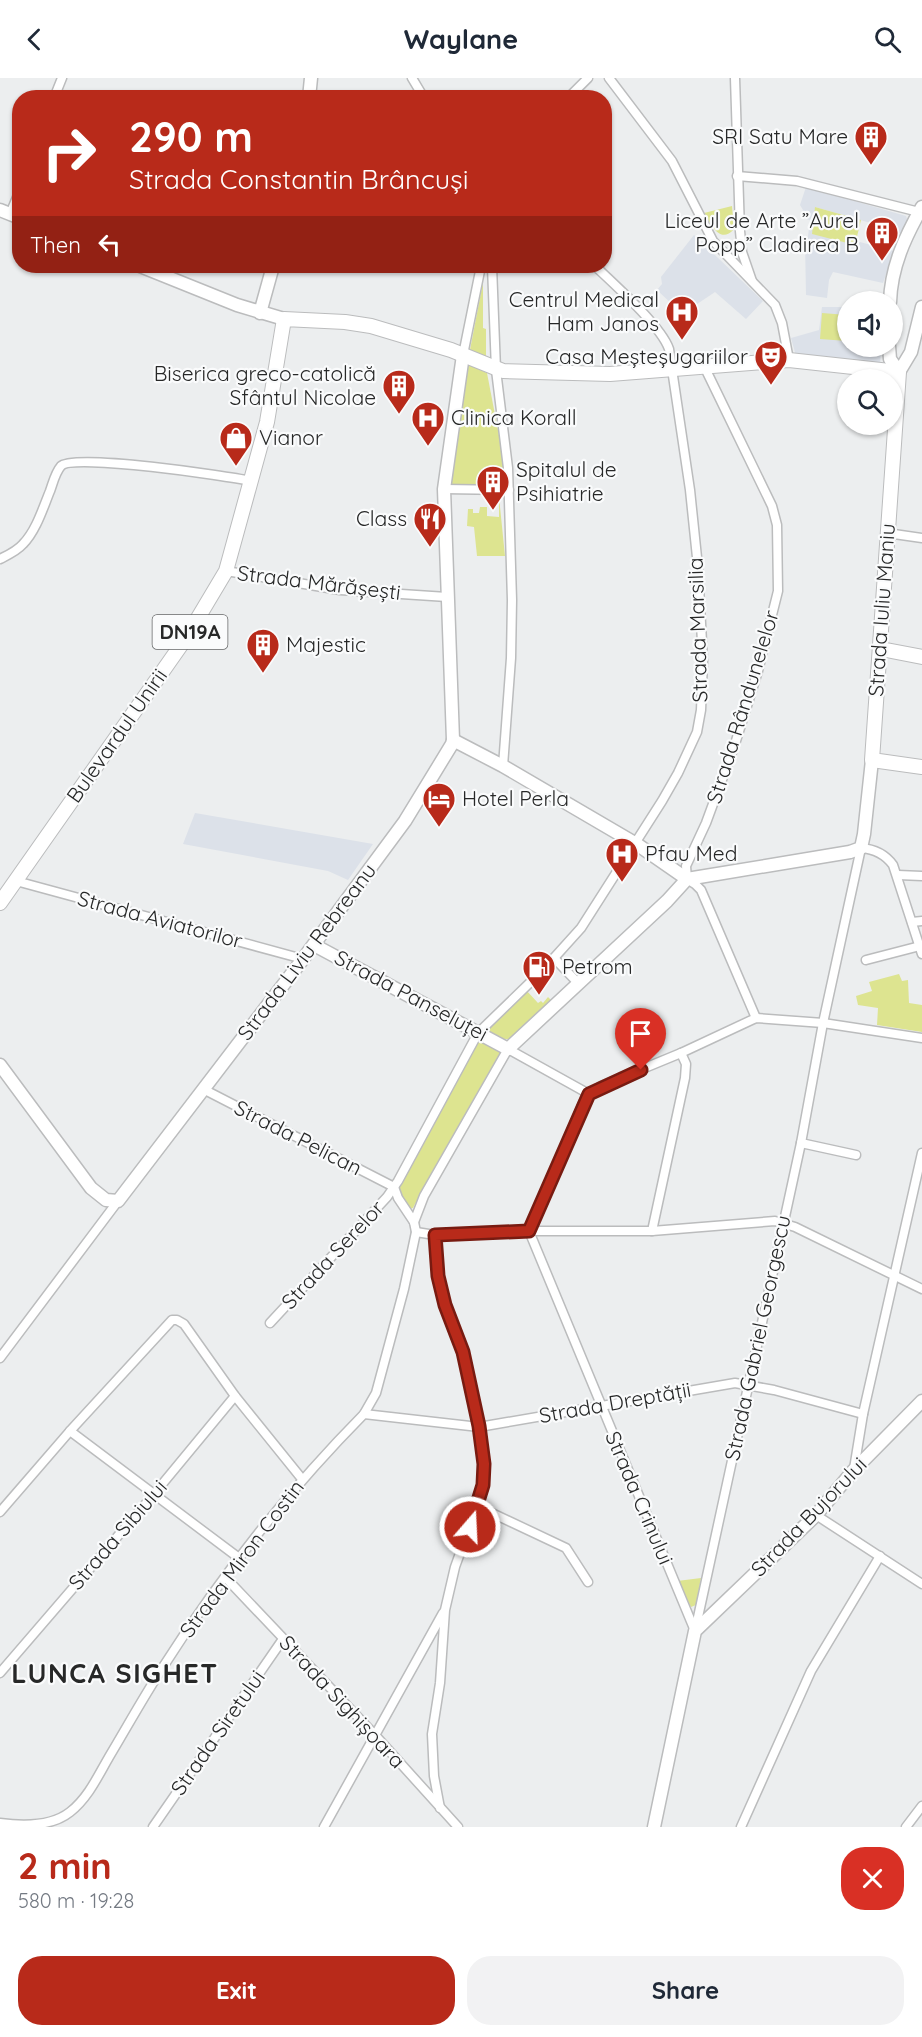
<!DOCTYPE html>
<html lang="en">
<head>
<meta charset="utf-8">
<style>
	body { margin:0; font-family:Quicksand,sans-serif; background:#f2f2f3; color:#1f2937; height:100vh; display:flex; flex-direction:column; font-size:22px; white-space:nowrap }
	* { box-sizing:border-box; margin:0 }
	p { font-size:20px; color:#747a83 }
	.icon { flex:none; width:33px; height:33px; fill:none; stroke:currentColor; stroke-width:2; stroke-linecap:round; stroke-linejoin:round }
	.map { position:relative; height:1749px; overflow:hidden }
	.details { display:flex; flex-direction:column; background:#fff; flex:1 }
	.details>* { flex:none }
	.top-card { position:absolute; left:12px; top:12px; width:600px; height:183px; border-radius:24px; box-shadow:0 2px 4px #0004; background:#b82a1a; color:#fff; overflow:hidden }
	.controls { position:absolute; left:837px; top:213px; display:grid; gap:12px }
	.controls a { display:grid; place-items:center; width:66px; height:66px; border-radius:50%; background:#fff; box-shadow:0 2px 4px #0004; font-size:30px }
	.pin { position:absolute; display:grid; place-items:center; width:51px; height:51px; color:#fff; margin:-62px -26px; border-radius:50% 50% 50% 0; rotate:-45deg; box-shadow:0 0 6px #0007 }
	.pin .icon { rotate:45deg }
	.me { position:absolute; width:66px; margin:-33px; rotate:19deg; stroke-linejoin:round; filter:drop-shadow(0 0 4px #0008) }
	.turn { display:flex; align-items:center; gap:21px; height:126px; padding:0 18px; font-size:27px }
	.turn .icon { width:78px; height:78px; stroke-width:2.5 }
	.turn b { display:block; font-size:42px; line-height:51px }
	.then { display:flex; align-items:center; height:57px; padding:0 18px; background:#0003; gap:12px; font-size:22px }
	.round { display:grid; place-items:center; flex:none; width:63px; height:63px; border-radius:24px; background:#f2f2f3 }
	.overview { display:flex; align-items:center; justify-content:space-between; height:102px; padding:0 18px }
	h1 { font-size:36px; font-weight:800; line-height:45px; color:#b82a1a }
	.primary-button { display:flex; gap:12px; margin-top:auto; padding:12px 18px }
	.primary-button a { flex:1; height:69px; border-radius:24px; background:#b82a1a; color:#fff; font-size:24px; font-weight:800; line-height:69px; text-align:center }
	.primary-button a+a { background:#f2f2f3; color:#1f2937 }
	header { display:flex; justify-content:space-between; align-items:center; height:78px; padding:0 18px; background:#fff; font-size:27px; font-weight:800 }
	.map>svg:first-child { display:block }
	.built { fill:#dce1e9 }
	.green { fill:#dde490 }
	.lines { fill:none; stroke-linecap:round; stroke-linejoin:round }
	.street-casing { stroke:#bbbcbd; stroke-width:11 }
	.secondary-casing { stroke:#bbbcbd; stroke-width:15 }
	.primary-casing { stroke:#bbbcbd; stroke-width:16 }
	.street { stroke:#fff; stroke-width:8 }
	.secondary { stroke:#fff; stroke-width:12 }
	.primary { stroke:#fff; stroke-width:14 }
	.route-casing { stroke:#781b11; stroke-width:15 }
	.route { stroke:#b82a1a; stroke-width:10 }
	.labels { text-anchor:middle; stroke-width:4.5; stroke-linejoin:round; paint-order:stroke }
	.shield { fill:#fafbfc; stroke:#666768; stroke-width:1.5 }
	.shield-label { font-size:20px; font-weight:bold; fill:#272828 }
	.poi-label { font-size:21px; fill:#272828; stroke:#fafbfc; text-anchor:start }
	.street-label { font-size:21px; fill:#272828; stroke:#fafbfc }
	.district-label { font-size:27px; font-weight:bold; letter-spacing:1.5px; fill:#272828; stroke:#fafbfc }
</style>
</head>
<body>
<header><svg class="icon" aria-label="back" viewBox="0 0 24 24"><path d="M15 5l-7 7 7 7"/></svg>Waylane<svg class="icon" aria-label="search" viewBox="0 0 24 24"><circle cx="10" cy="10" r="6"/><path d="M15 15l6 6"/></svg></header>
<div class="map">
<svg width="922" height="1749" viewBox="0 0 922 1749">
	<rect width="100%" height="100%" fill="#eceeef"/>
	<g class="built">
		<path d="M806,109L906,138L908,144L902,156L881,150V148L815,129L841,163L855,167L856,163L894,173L883,205L833,194L829,202L827,220L806,217L805,164L808,158L810,142L802,140L803,132L800,127Z"/>
		<path d="M694,157L763,223L746,241L715,214L694,228L673,227L657,212L662,206L661,199Z"/>
		<path d="M822,229H847L848,268L881,269L880,287L796,278L791,260L819,252Z"/>
		<path d="M195,735L373,766L348,802L328,793L183,766Z"/>
	</g>
	<g class="green">
		<path d="M732,128L734,151C720,167 711,146 704,135Z"/>
		<path d="M815,129L861,142L855,167L812,156Z"/>
		<path d="M483,204V250L486,251V282L469,277Z"/>
		<path d="M822,235L847,237V263L820,261Z"/>
		<path d="M467,286L487,295L507,399L502,404L475,407L449,406Z"/>
		<path d="M499,419L505,478H477L474,449L467,448L468,431H473V435H479L480,429H487V438L499,439Z"/>
		<path d="M899,896L902,903L908,902L909,925L922,927V954L877,947L878,930L858,927L856,918L872,913L869,904Z"/>
		<path d="M526,912L538,925L541,923L543,925L548,919L552,923C541,935 522,963 506,961C498,961 491,955 484,951Z"/>
		<path d="M479,961L503,972L415,1126L413,1130L409,1131L398,1111Z"/>
		<path d="M701,1500L696,1527L691,1529L677,1503Z"/>
	</g>
	<g class="lines">
		<g class="street-casing">
			<g id="street">
				<path d="M412,0L424,20"/>
				<path d="M609,0L672,83L713,163L775,227L782,245L789,282"/>
				<path d="M735,0L740,153L742,174L752,203"/>
				<path d="M54,20L62,0"/>
				<path d="M568,20L588,0"/>
				<path d="M737,98L797,103L919,134"/>
				<path d="M10,136L20,112"/>
				<path d="M492,188L496,292L508,390L512,522L511,580L503,688"/>
				<path d="M463,277L481,188"/>
				<path d="M704,288L772,428L777,447L778,513L758,593L734,669L706,745L686,788L687,801L695,806L701,812L756,940"/>
				<path d="M444,411L509,412"/>
				<path d="M887,455L922,460"/>
				<path d="M0,481C8,477 17,473 23,466C36,453 43,430 50,413C53,405 55,395 61,388C73,375 227,398 251,403"/>
				<path d="M226,493L340,512L447,519"/>
				<path d="M898,797L922,798"/>
				<path d="M16,803L303,881"/>
				<path d="M912,844L922,843"/>
				<path d="M554,880L578,905"/>
				<path d="M866,882L920,868"/>
				<path d="M203,1011L394,1109"/>
				<path d="M801,1065L856,1077"/>
				<path d="M414,1144L424,1118L508,971L589,1016"/>
				<path d="M529,1153L584,1023L589,1016L601,1008L681,975L756,940L823,945L922,960"/>
				<path d="M529,1153L695,1553"/>
				<path d="M652,1153L685,1000L686,986L681,975"/>
				<path d="M416,1154L435,1157L529,1153H652L775,1143L795,1149L922,1211"/>
				<path d="M435,1157L438,1198L445,1227L463,1274L479,1349L484,1386L483,1407L477,1428L455,1489L445,1532L440,1605L432,1656L434,1698L440,1730"/>
				<path d="M270,1245L387,1119L398,1103L478,955L544,891L581,850L662,723L678,695L697,654L701,632L703,583L698,489L690,412L669,271C661,248 614,206 595,188"/>
				<path d="M0,1280L118,1123"/>
				<path d="M364,1336L479,1349L735,1305L774,1312L863,1336"/>
				<path d="M70,1353L239,1480"/>
				<path d="M854,1391L863,1336L922,1075"/>
				<path d="M477,1428L566,1470L588,1504"/>
				<path d="M0,1434L70,1353L172,1242H177L184,1246L235,1318L302,1401"/>
				<path d="M816,1437L922,1506"/>
				<path d="M225,1499L374,1656L458,1749"/>
				<path d="M695,1553L801,1065L823,945L861,770C874,771 885,776 893,787L922,876"/>
				<path d="M0,1595L154,1416L235,1318"/>
				<path d="M0,1745C23,1748 51,1749 70,1734C88,1720 98,1698 109,1679C127,1649 144,1618 163,1589C221,1498 288,1413 364,1336L376,1315L404,1211L416,1154L414,1144L398,1120L394,1109"/>
				<path d="M153,1749L283,1561"/>
				<path d="M324,1749L443,1535"/>
				<path d="M741,1749L811,1593L880,1478"/>
				<path d="M906,1749L922,1728"/>
			</g>
		</g>
		<g class="secondary-casing">
			<g id="secondary">
				<path d="M309,20L311,0"/>
				<path d="M0,132L20,140"/>
				<path d="M140,188L237,227L284,241"/>
				<path d="M890,224C891,189 905,159 922,129"/>
				<path d="M260,235L273,188"/>
				<path d="M889,268L890,281L899,294L911,274L922,229"/>
				<path d="M453,662L503,688L638,767L687,801"/>
				<path d="M314,867L508,971L667,823L687,801L850,774L861,770L864,756L872,682"/>
				<path d="M0,987L91,1110L106,1122L118,1123L303,881L405,743L452,666L453,662L444,411L463,277"/>
				<path d="M654,1749L695,1553L816,1437L853,1393L922,1323"/>
			</g>
		</g>
		<g class="primary-casing">
			<g id="primary">
				<path d="M881,571L922,579"/>
				<path d="M0,825L186,560L226,493L267,344L284,241L345,244L371,248L451,272L503,293L610,296L789,282L899,294L872,682L922,689"/>
			</g>
		</g>
		<use href="#street" class="street"/>
		<use href="#secondary" class="secondary"/>
		<use href="#primary" class="primary"/>
	</g>
	<g class="lines">
		<g class="route-casing">
			<path id="route" d="M470,1449L483,1407L484,1386L479,1348L463,1274L445,1227L438,1198L435,1157L529,1153L589,1016L641,992"/>
		</g>
		<use href="#route" class="route"/>
	</g>
	<defs>
		<g id="building-pin" transform="scale(1.725)"><path d="M0 17L-7.5 6A9.5 9.5 0 1 1 7.5 6Z" fill="#b82a1a" stroke="#fafbfc"/><path d="M-4-6H4V6H1V3H-1V6H-4ZM-2.5-4.3h1.7v1.8h-1.7ZM.8-4.3h1.7v1.8H.8ZM-2.5-1h1.7V.8h-1.7ZM.8-1h1.7V.8H.8Z" fill="#fff"/></g>
		<g id="hospital-pin" transform="scale(1.725)"><path d="M0 17L-7.5 6A9.5 9.5 0 1 1 7.5 6Z" fill="#b82a1a" stroke="#fafbfc"/><path d="M-5-5h3v3.5h4V-5h3V5h-3V1.5h-4V5h-3Z" fill="#fff"/></g>
		<g id="theatre-pin" transform="scale(1.725)"><path d="M0 17L-7.5 6A9.5 9.5 0 1 1 7.5 6Z" fill="#b82a1a" stroke="#fafbfc"/><path d="M-5-5.5Q0-4 5-5.5V0Q5 5 0 6Q-5 5-5 0ZM-3.3-2.5H-1v1.5H-3.3ZM1-2.5H3.3v1.5H1ZM-2.8 1Q0 5.5 2.8 1Z" fill="#fff"/></g>
		<g id="shop-pin" transform="scale(1.725)"><path d="M0 17L-7.5 6A9.5 9.5 0 1 1 7.5 6Z" fill="#b82a1a" stroke="#fafbfc"/><path d="M-5-2.5h2.3a2.7 3.5 0 0 1 5.4 0H5L5.5 6h-11ZM-1.5-2.5h3a1.5 2.3 0 0 0-3 0Z" fill="#fff"/></g>
		<g id="restaurant-pin" transform="scale(1.725)"><path d="M0 17L-7.5 6A9.5 9.5 0 1 1 7.5 6Z" fill="#b82a1a" stroke="#fafbfc"/><path d="M-5-6h1v4h1v-4h1v4h1v-4h1v5L-1.5 .5V6h-2V.5L-5-1ZM5-6V6H3V1.5H1.5Q1.5-4 5-6Z" fill="#fff"/></g>
		<g id="hotel-pin" transform="scale(1.725)"><path d="M0 17L-7.5 6A9.5 9.5 0 1 1 7.5 6Z" fill="#b82a1a" stroke="#fafbfc"/><path d="M-6-4.5h1.5V1H6V5H4.5V3h-9V5H-6ZM-4 0a1.8 1.8 0 1 1 3.6 0ZM.5 0V-2.5h3Q6-2.5 6 0Z" fill="#fff"/></g>
		<g id="fuel-pin" transform="scale(1.725)"><path d="M0 17L-7.5 6A9.5 9.5 0 1 1 7.5 6Z" fill="#b82a1a" stroke="#fafbfc"/><path d="M-5.5-6h7V0h2V4h1.3V-2.5L3-4.5l.8-.8L6-3V5H2.5V1h-1V6h-7ZM-4.2-4.7v3.2H.2V-4.7Z" fill="#fff"/></g>
	</defs>
	<g fill-rule="evenodd">
		<use href="#building-pin" x="871" y="59"/>
		<use href="#building-pin" x="882" y="155"/>
		<use href="#hospital-pin" x="682" y="234"/>
		<use href="#theatre-pin" x="771" y="279"/>
		<use href="#building-pin" x="399" y="308"/>
		<use href="#hospital-pin" x="428" y="340"/>
		<use href="#shop-pin" x="236" y="360"/>
		<use href="#building-pin" x="493" y="404"/>
		<use href="#restaurant-pin" x="430" y="441"/>
		<use href="#building-pin" x="263" y="567"/>
		<use href="#hotel-pin" x="439" y="721"/>
		<use href="#hospital-pin" x="622" y="776"/>
		<use href="#fuel-pin" x="539" y="889"/>
	</g>
	<g class="labels">
		<rect class="shield" x="152.5" y="537" width="75" height="34" rx="4.5"/>
		<g class="shield-label">
			<text x="190" y="561">DN19A</text>
		</g>
		<g class="poi-label">
			<text x="848" y="66" text-anchor="end">SRI Satu Mare</text>
			<text x="859" y="150" text-anchor="end">Liceul de Arte ”Aurel<tspan x="859" dy="24">Popp” Cladirea B</tspan></text>
			<text x="659" y="229" text-anchor="end">Centrul Medical<tspan x="659" dy="24">Ham Janos</tspan></text>
			<text x="748" y="286" text-anchor="end">Casa Meșteșugariilor</text>
			<text x="376" y="303" text-anchor="end">Biserica greco-catolică<tspan x="376" dy="24">Sfântul Nicolae</tspan></text>
			<text x="451" y="347">Clinica Korall</text>
			<text x="259" y="367">Vianor</text>
			<text x="516" y="399">Spitalul de<tspan x="516" dy="24">Psihiatrie</tspan></text>
			<text x="407" y="448" text-anchor="end">Class</text>
			<text x="286" y="574">Majestic</text>
			<text x="462" y="728">Hotel Perla</text>
			<text x="645" y="783">Pfau Med</text>
			<text x="562" y="896">Petrom</text>
		</g>
		<g class="street-label">
			<text transform="translate(319 505) rotate(7)" y="7">Strada Mărășești</text>
			<text transform="translate(882 532) rotate(-86)" y="7">Strada Iuliu Maniu</text>
			<text transform="translate(698 552) rotate(-92)" y="7">Strada Marsilia</text>
			<text transform="translate(743 629) rotate(-73)" y="7">Strada Rândunelelor</text>
			<text transform="translate(117 658) rotate(-55)" y="7">Bulevardul Unirii</text>
			<text transform="translate(160 842) rotate(15)" y="7">Strada Aviatorilor</text>
			<text transform="translate(307 874) rotate(-53)" y="7">Strada Liviu Rebreanu</text>
			<text transform="translate(411 918) rotate(28)" y="7">Strada Panseluței</text>
			<text transform="translate(298 1060) rotate(27)" y="7">Strada Pelican</text>
			<text transform="translate(333 1177) rotate(-47)" y="7">Strada Serelor</text>
			<text transform="translate(758 1260) rotate(-78)" y="7">Strada Gabriel Georgescu</text>
			<text transform="translate(615 1325) rotate(-10)" y="7">Strada Dreptății</text>
			<text transform="translate(639 1420) rotate(67)" y="7">Strada Crinului</text>
			<text transform="translate(809 1439) rotate(-46)" y="7">Strada Bujorului</text>
			<text transform="translate(118 1457) rotate(-49)" y="7">Strada Sibiului</text>
			<text transform="translate(242 1481) rotate(-53)" y="7">Strada Miron Costin</text>
			<text transform="translate(342 1624) rotate(47)" y="7">Strada Sighișoara</text>
			<text transform="translate(218 1655) rotate(-55)" y="7">Strada Siretului</text>
		</g>
		<g class="district-label">
			<text x="115" y="1605">LUNCA SIGHET</text>
		</g>
	</g>
</svg>
<div class="controls">
<a><svg class="icon" aria-label="sound" viewBox="0 0 24 24"><path d="M4 9h4l5-4v14l-5-4H4zM17 9q2 3 0 6"/></svg></a>
<a><svg class="icon" aria-label="search" viewBox="0 0 24 24"><circle cx="10" cy="10" r="6"/><path d="M15 15l6 6"/></svg></a>
</div>
<div class="pin" style="left:641px;top:992px;background:#d93025"><svg class="icon" aria-label="arrive" viewBox="0 0 24 24"><path d="M6 21V4h12l-3 4 3 4H6"/></svg></div>
<svg class="me" style="left:470px;top:1449px" viewBox="-20 -20 40 40"><circle r="17" fill="#b82a1a" stroke="#fff" stroke-width="3"/><path d="M0-11L8 9 0 5-8 9z" fill="#fff"/></svg>
<div class="top-card">
<div class="turn"><svg class="icon" aria-label="right" viewBox="0 0 24 24"><path d="M7 20v-9h11M14 6l5 5-5 5"/></svg><div><b>290 m</b>Strada Constantin Brâncuși</div></div>
<div class="then">Then<svg class="icon" aria-label="left" viewBox="0 0 24 24"><path d="M17 20v-9H6M10 6l-5 5 5 5"/></svg></div>
</div>
</div>
<section class="details">
<div class="overview"><div><h1>2 min</h1><p>580 m · 19:28</p></div><a class="round" style="background:#d93025;color:#fff"><svg class="icon" aria-label="close" viewBox="0 0 24 24"><path d="M6 6l12 12M18 6L6 18"/></svg></a></div>
<div class="primary-button"><a>Exit</a><a>Share</a></div>
</section>
</body>
</html>
